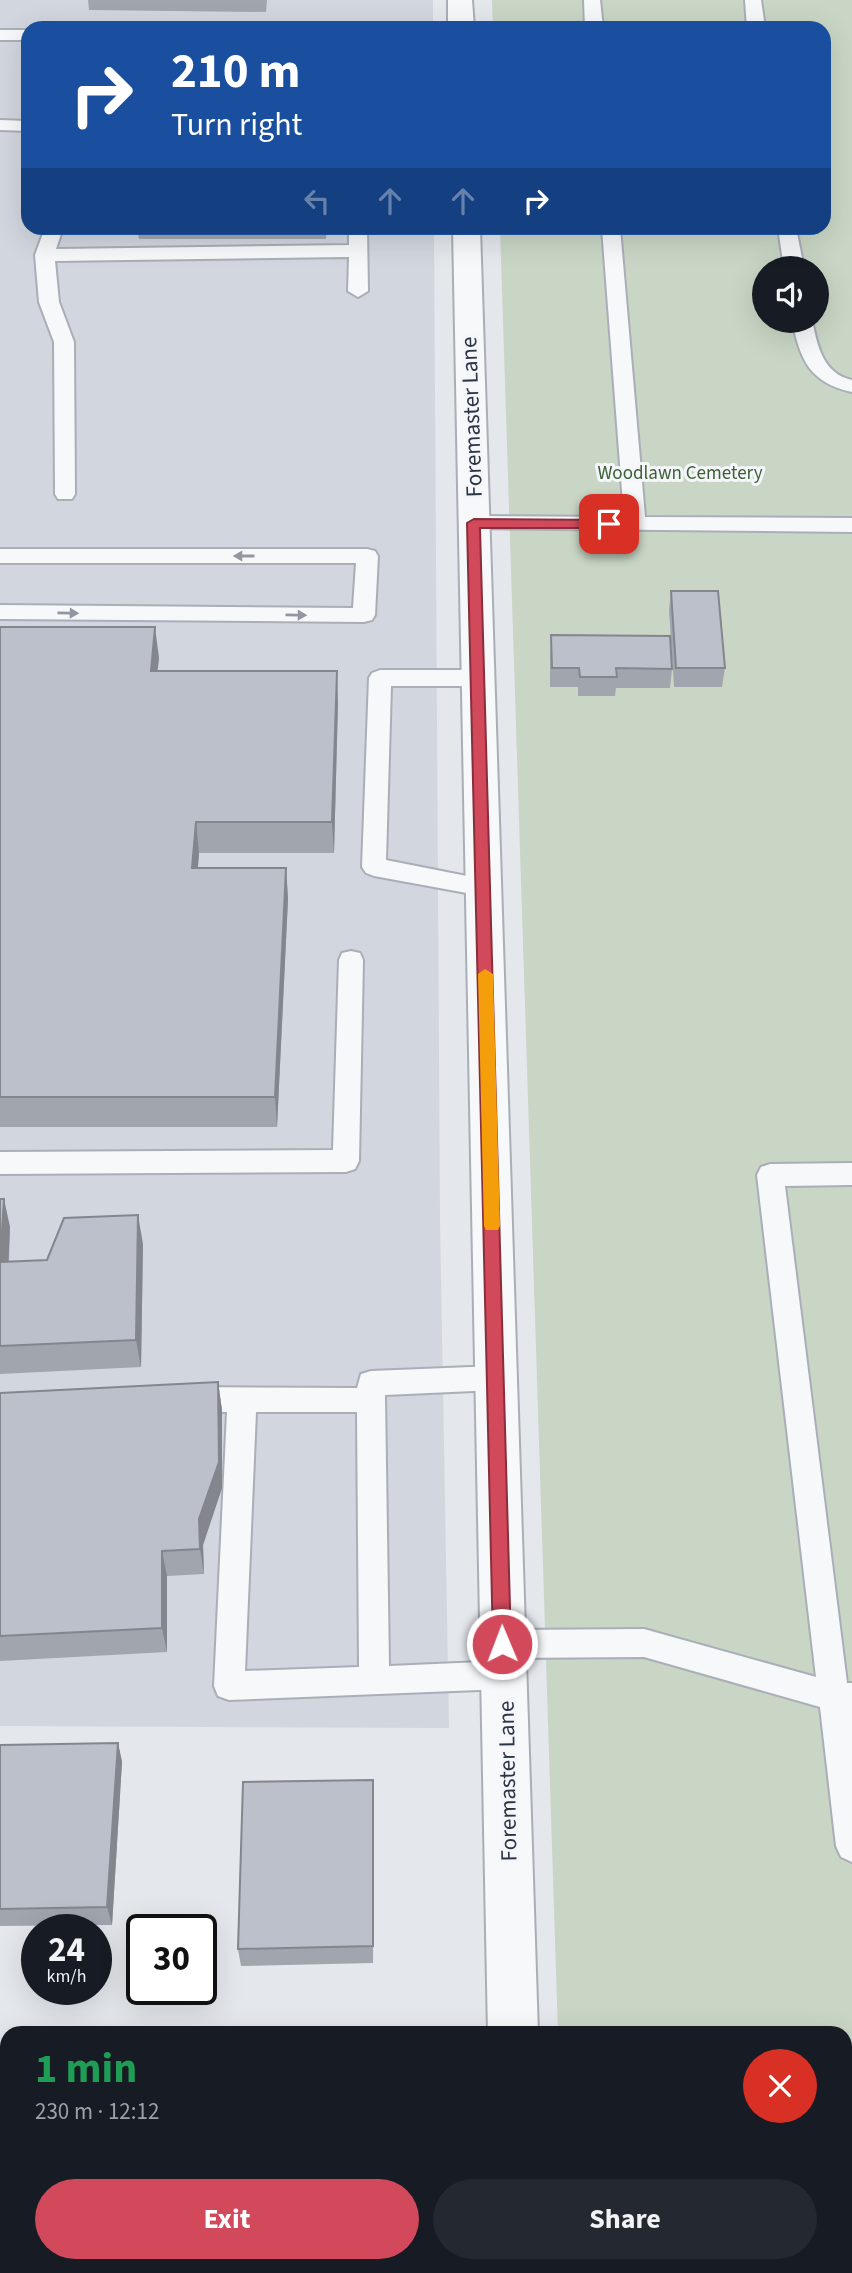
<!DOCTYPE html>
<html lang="en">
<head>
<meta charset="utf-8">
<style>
	body { margin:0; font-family:"Source Sans 3",sans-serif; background:#242831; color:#f1f3f6; height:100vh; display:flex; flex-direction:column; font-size:26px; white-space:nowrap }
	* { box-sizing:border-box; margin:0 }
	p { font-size:23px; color:#9ea1a6 }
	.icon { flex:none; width:38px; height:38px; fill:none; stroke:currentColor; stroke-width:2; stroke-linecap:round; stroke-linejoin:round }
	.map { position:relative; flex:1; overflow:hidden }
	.side { position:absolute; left:0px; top:2026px; width:852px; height:247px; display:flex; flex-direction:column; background:#171b24; border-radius:21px 21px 0 0; box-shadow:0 7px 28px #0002 }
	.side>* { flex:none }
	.banner { position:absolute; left:21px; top:21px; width:810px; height:214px; border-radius:21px; box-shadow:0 7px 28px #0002; background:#1a4fa0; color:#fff; overflow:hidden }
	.tools { position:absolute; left:752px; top:256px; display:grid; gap:14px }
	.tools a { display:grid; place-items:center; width:77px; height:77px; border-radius:50%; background:#171b24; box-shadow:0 7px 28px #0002; font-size:35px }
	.speed { position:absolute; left:21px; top:1914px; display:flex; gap:14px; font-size:35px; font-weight:700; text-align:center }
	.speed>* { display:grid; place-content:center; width:91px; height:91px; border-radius:50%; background:#171b24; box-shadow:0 7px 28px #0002; line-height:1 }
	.speed small { font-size:18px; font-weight:400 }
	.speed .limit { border:4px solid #111; border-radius:10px; background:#fff; color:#111 }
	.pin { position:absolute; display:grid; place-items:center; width:60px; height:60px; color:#fff; margin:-30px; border-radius:14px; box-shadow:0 4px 10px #0006 }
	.me { position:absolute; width:77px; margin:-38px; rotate:359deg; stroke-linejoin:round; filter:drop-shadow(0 0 5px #0008) }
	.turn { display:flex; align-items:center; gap:24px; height:147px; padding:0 35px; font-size:32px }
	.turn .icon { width:91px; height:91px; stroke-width:2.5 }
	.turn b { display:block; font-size:49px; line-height:60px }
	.lanes { display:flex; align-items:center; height:66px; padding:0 35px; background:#0003; justify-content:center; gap:35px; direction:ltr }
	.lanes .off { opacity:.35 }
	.round { display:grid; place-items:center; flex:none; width:74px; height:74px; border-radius:37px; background:#242831 }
	.overview { display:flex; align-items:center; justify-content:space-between; height:119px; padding:0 35px }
	h1 { font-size:42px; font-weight:700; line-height:52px; color:#1e9e55 }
	.action { display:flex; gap:14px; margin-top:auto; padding:14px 35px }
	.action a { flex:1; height:80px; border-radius:42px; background:#d1495b; color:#fff; font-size:28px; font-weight:700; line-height:80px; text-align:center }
	.action a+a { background:#242831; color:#f1f3f6 }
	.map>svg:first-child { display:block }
	.built { fill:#d2d6de }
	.green { fill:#c9d6c5; fill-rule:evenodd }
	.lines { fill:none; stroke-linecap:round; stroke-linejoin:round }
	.service-casing { stroke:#a9aeb7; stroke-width:4 }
	.minor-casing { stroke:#a9aeb7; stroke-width:4 }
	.service { fill:#f7f8fa; fill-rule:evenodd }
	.minor { fill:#f7f8fa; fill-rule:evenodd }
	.wall { fill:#a1a5ae }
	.shaded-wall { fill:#83868d }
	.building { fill:#bbc0ca; stroke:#83868d; stroke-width:2 }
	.oneway { fill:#9196a0 }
	.route { fill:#d1495b; stroke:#882f3b; stroke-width:2 }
	.slow { fill:#f59e0b }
	.labels { text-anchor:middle; stroke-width:6; stroke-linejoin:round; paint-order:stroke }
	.far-park-label { font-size:19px; fill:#3f6138; stroke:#f4f6f9 }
	.street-label { font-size:23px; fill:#2b3445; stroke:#f4f6f9 }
</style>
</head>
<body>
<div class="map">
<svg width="852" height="2273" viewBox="0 0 852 2273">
	<rect width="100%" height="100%" fill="#e4e7ec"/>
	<path class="built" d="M0,0H433V28H28V228H434L440,1221L449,1728L0,1726Z"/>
	<path class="green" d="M492,0H852V2273H566L565,2266H845V2034L558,2033L500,228H824V28H493ZM765,268H817V320H765Z"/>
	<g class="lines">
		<g class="service-casing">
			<g id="service">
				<path d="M584,0H600L603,28H585Z"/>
				<path d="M745,0H761L765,28H747Z"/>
				<rect x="0" y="30" width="28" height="10"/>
				<path d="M0,120L28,121V131L0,130Z"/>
				<path d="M45,228H63L56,249L349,245V228H367L368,291L358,297L348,291L349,257L55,261L59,302L74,342L75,494L72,499H58L55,494L54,342L39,302L35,255Z"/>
				<path d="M602,228H620L645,517L852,518V532L466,528L463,523L466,518L474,516L624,517Z"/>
				<path d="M778,228H796L804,268H784Z"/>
				<path d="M792,320H812C817,345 823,374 852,380V392C810,383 800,360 792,320Z"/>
				<path d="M0,549H367L375,551L378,556L375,615L372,620L364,622L0,619V605L353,608L356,563H0Z"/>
				<path d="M380,670H478L486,673L489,678L486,683L478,686H391L386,860L492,881L495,887L492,893L483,896L374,876L366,873L362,867L369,678L372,673Z"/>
				<path d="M351,951L360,953L363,960L359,1161L355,1169L346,1172L0,1174V1152L333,1150L339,960L342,953Z"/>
				<path d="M852,1163V1185L785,1186L847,1683H852V1862L841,1857L836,1846L820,1707L644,1657L502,1658L491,1654L487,1644L491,1634L502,1630L644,1629L816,1677L757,1175L761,1167L770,1164Z"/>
				<path d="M496,1366L506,1369L510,1378L506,1387L496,1390L385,1395L389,1666L504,1661L515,1665L519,1675L515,1685L504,1689L229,1700L218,1696L214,1686L227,1412L184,1411L174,1408L170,1399L174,1390L184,1387L357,1388L361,1374L371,1371ZM256,1412H357L359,1667L245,1671Z"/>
			</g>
		</g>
		<g class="minor-casing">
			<g id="minor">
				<path d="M448,0H472L474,28H448Z"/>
				<path d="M453,228H480L538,2034H488Z"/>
				<rect x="493" y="2266" width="52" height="7"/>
			</g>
		</g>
		<use href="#service" class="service"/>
		<use href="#minor" class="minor"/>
	</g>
	<g class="wall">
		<path d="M88,0H267L266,12L89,10Z"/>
		<path d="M137,228H327L326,239H139Z"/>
		<path d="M671,591L725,668L722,687H674L669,610Z"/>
		<path d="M0,627L159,658L157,671L338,702L334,853H199L198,868H286L288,899L277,1127H0Z"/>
		<path d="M551,635L672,669L670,688H616L615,696H578V687H550V654Z"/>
		<path d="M0,1199L10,1227L9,1262L47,1260L143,1244L141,1367L0,1374Z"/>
		<path d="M218,1382L222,1410V1488L203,1545L204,1574L167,1576V1652L0,1661V1393Z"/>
		<path d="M118,1743L122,1762L112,1925L0,1926V1745Z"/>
		<path d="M373,1780V1963L241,1966L238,1949Z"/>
	</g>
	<g class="shaded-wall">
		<path d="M155,627L159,658L154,702L151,671Z"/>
		<path d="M337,671L338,702L334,853L332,822Z"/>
		<path d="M196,822L199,853L195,899L192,868Z"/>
		<path d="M286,868L288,899L277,1127L275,1097Z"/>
		<path d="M4,1199L10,1227L7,1290L0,1262Z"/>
		<path d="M138,1215L143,1244L141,1367L136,1340Z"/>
		<path d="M218,1382L222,1410V1488L203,1545L204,1574L200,1549L199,1519Z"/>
		<path d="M162,1551L167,1576V1652L162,1628Z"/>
		<path d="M118,1743L122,1762L112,1925L107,1907Z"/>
		<path d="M373,1780L374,1799L373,1963Z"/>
	</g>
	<g class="building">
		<path d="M671,591H718L725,668H676Z"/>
		<path d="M0,627H155L151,671H337L332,822H196L192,868H286L275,1097H0Z"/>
		<path d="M551,635L670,636L672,669L616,668L617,677H580L579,668H552Z"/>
		<path d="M0,1199H4L0,1262L47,1260L64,1218L138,1215L136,1340L0,1346Z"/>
		<path d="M218,1382L219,1462L199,1519L200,1549L162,1551V1628L0,1636V1393Z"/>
		<path d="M118,1743L107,1907L0,1909V1745Z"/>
		<path d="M373,1780V1946L238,1949L243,1782Z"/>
		<path d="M0,2247L7,2255V2266H17L23,2273H0Z"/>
	</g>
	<defs><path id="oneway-solid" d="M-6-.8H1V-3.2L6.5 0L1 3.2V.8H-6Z" transform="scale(1.75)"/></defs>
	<g class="oneway">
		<use href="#oneway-solid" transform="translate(244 556) rotate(180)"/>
		<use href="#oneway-solid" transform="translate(68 613) rotate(1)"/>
		<use href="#oneway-solid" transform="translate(296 615) rotate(1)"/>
	</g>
	<path class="route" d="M474,519L609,520L616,524L609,528H480L511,1644L509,1650L502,1653L496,1650L493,1644L467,523Z"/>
	<path class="slow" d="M485,969L493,974L500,1226L498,1230H486L484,1226L478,974Z"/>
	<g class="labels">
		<g class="far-park-label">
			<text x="680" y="479">Woodlawn Cemetery</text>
		</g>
		<g class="street-label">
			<text transform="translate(471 417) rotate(-92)" y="8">Foremaster Lane</text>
			<text transform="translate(507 1781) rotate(-91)" y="8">Foremaster Lane</text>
		</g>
	</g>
</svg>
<div class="tools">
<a><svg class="icon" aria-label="sound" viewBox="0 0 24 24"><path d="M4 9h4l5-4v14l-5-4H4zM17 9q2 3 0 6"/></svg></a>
</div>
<div class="speed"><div>24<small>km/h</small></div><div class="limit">30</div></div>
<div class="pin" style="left:609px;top:524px;background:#d93025"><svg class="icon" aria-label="arrive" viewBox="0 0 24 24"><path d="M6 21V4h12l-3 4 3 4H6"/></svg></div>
<svg class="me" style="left:502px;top:1644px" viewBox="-20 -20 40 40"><circle r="17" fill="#d1495b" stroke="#fff" stroke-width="3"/><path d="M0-11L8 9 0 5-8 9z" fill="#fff"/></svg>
<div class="banner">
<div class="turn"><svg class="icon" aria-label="right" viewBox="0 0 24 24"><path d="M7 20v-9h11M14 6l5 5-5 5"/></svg><div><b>210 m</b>Turn right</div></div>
<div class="lanes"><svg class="icon off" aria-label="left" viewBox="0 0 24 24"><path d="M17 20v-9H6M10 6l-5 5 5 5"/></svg><svg class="icon off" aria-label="ahead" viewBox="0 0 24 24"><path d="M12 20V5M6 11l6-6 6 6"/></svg><svg class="icon off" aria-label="ahead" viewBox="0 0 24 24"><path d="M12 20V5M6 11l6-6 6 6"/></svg><svg class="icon" aria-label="right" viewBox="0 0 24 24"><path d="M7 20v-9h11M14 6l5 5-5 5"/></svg></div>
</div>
<section class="side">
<div class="overview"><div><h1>1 min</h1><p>230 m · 12:12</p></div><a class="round" style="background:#d93025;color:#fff"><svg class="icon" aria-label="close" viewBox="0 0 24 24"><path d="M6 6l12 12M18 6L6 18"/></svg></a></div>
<div class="action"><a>Exit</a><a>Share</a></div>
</section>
</div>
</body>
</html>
